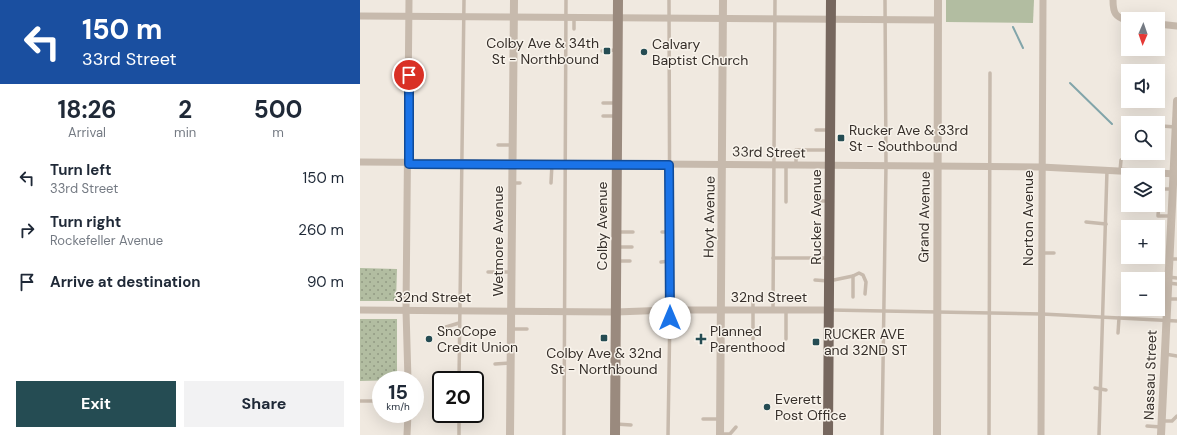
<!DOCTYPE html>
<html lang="en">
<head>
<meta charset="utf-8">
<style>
	body { margin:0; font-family:"DM Sans",sans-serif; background:#f2f2f3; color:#1f2937; height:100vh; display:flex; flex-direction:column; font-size:15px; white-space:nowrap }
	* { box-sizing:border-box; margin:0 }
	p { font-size:13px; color:#747a83 }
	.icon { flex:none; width:22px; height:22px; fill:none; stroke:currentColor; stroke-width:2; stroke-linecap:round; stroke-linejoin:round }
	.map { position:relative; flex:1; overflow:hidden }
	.sheet { display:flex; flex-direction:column; background:#fff; width:360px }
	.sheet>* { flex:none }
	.hud { background:#1a4fa0; color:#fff; overflow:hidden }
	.needle { width:26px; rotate:182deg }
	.controls { position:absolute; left:761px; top:12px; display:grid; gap:8px }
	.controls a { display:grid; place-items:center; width:44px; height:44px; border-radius:0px; background:#fff; box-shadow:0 4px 16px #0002; font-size:20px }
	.speed { position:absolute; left:12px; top:371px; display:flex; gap:8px; font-size:20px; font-weight:700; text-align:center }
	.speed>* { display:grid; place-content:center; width:52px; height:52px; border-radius:50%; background:#fff; box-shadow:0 4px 16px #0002; line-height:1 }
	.speed small { font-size:10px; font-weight:400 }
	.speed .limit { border:2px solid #111; border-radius:6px; background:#fff; color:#111 }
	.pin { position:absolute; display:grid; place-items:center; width:34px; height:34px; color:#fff; margin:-17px; border:2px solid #fff; border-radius:50%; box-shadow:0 1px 4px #0007 }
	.me { position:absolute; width:44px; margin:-22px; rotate:0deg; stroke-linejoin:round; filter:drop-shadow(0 0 3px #0008) }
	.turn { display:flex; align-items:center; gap:14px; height:84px; padding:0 16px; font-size:18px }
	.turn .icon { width:52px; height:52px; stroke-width:2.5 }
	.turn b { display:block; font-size:28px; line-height:34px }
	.eta { display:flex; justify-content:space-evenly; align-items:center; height:68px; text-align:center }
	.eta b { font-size:24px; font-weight:700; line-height:28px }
	.primary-button { display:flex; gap:8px; margin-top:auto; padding:8px 16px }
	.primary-button a { flex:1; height:46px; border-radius:0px; background:#254c53; color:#fff; font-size:16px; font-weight:700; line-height:46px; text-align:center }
	.primary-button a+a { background:#f2f2f3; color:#1f2937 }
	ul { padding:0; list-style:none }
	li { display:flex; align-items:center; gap:12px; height:52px; padding:0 16px }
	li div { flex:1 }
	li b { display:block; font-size:15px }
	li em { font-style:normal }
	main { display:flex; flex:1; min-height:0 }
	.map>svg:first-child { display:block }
	.grass { fill:url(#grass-dots) }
	.park { fill:#b2bda1 }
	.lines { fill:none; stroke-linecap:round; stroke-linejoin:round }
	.stream { stroke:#82a5aa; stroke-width:2 }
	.service { stroke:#c7baad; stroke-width:3.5 }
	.minor { stroke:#c7baad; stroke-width:7 }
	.tertiary { stroke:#c7baad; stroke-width:8 }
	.secondary { stroke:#9a8a7e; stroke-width:10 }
	.primary { stroke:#76675e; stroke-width:10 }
	.route-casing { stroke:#114b97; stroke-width:10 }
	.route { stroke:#1a73e8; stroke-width:7 }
	.poi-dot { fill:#254c53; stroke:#f8f3eb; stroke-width:1.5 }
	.labels { text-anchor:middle; stroke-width:3; stroke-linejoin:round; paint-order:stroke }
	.poi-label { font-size:14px; fill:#362f2a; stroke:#f8f3eb; text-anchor:start }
	.street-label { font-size:14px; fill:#362f2a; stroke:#f8f3eb }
</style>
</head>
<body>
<main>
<section class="sheet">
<div class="hud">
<div class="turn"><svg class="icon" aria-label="left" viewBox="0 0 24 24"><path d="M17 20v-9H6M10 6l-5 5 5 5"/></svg><div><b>150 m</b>33rd Street</div></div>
</div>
<div class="eta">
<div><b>18:26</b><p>Arrival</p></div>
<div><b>2</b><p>min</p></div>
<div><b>500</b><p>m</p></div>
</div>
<ul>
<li><svg class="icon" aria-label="left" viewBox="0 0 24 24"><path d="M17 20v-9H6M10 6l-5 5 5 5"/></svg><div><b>Turn left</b><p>33rd Street</p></div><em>150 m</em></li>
<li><svg class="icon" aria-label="right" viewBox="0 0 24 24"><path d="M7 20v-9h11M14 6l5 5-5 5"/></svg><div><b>Turn right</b><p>Rockefeller Avenue</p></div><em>260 m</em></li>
<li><svg class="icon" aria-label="arrive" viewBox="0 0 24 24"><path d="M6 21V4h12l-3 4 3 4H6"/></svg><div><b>Arrive at destination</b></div><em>90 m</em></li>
</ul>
<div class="primary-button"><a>Exit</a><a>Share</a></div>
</section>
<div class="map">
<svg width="817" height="435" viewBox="0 0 817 435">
	<defs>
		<pattern id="grass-dots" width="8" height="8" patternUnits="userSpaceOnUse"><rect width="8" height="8" fill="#b2bda1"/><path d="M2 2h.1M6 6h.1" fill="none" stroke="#929a83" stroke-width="1.8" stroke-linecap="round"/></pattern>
	</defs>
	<rect width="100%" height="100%" fill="#f0e9e0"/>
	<g class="grass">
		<path d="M0,268L37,269L36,301H0Z"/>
		<path d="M0,319H37V380L0,381Z"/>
	</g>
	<path class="park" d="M586,0H674L673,23L586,22Z"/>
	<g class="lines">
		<g class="stream">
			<path d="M653,27L663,48"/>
			<path d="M710,83L752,124"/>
		</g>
		<g class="service">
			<path d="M214,18V29"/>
			<path d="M242,51L256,50"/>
			<path d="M243,103H256"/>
			<path d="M243,116H256"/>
			<path d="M802,126L815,127"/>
			<path d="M456,130H469"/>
			<path d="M138,145H151"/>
			<path d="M436,165V150H469"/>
			<path d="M760,171L761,160"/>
			<path d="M152,183H160"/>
			<path d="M191,183L192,164"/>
			<path d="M456,201H469"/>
			<path d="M426,202V165"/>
			<path d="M810,216H798L800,189H812"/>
			<path d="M726,222L746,224"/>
			<path d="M257,232H273"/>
			<path d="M302,232H309"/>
			<path d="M257,247H272"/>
			<path d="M681,253H694"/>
			<path d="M413,258H468"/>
			<path d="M810,259H817"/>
			<path d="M257,261H270"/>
			<path d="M301,262L310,261"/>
			<path d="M128,272H151"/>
			<path d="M493,276L499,273L503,275L506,282L505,294"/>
			<path d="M808,277L817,278"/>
			<path d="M455,280L469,281L493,276V297"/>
			<path d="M808,283L817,284"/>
			<path d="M807,299H817"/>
			<path d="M393,301V339"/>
			<path d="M413,310L415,0"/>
			<path d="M470,310L682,314L817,321"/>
			<path d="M426,311V339"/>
			<path d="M322,325V310"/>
			<path d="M86,327L99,323"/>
			<path d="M152,329H167"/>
			<path d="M361,331H372L377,336"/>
			<path d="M758,333L759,318"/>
			<path d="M805,354L817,356"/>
			<path d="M135,364L151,363"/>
			<path d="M99,380L104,0"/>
			<path d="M735,388L746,390"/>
			<path d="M0,401H21"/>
			<path d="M99,414V435"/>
			<path d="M343,419H360"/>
			<path d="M802,421H812L817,416"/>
			<path d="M256,424L271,425"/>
			<path d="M787,426L801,427"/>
			<path d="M360,434H370L376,427"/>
			<path d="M204,435L206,0"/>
			<path d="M308,435L310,310L309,0"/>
			<path d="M522,435L526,165L525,0"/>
			<path d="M629,435L630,73"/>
			<path d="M739,435L747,170"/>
		</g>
		<g class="minor">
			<path d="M753,0C753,13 755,17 768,21"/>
			<path d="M0,16L577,20"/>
			<path d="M798,24L817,26"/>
			<path d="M0,162L571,166L681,167L817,174"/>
			<path d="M0,310L256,312L310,310H469"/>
			<path d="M48,380L46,310L49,0"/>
			<path d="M47,435L48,414"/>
			<path d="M681,435L683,0"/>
		</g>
		<g class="tertiary">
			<path d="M150,435L154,0"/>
			<path d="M360,435L363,0"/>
			<path d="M577,435L578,0"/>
			<path d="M801,435L817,101"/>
		</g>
		<path class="secondary" d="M255,435L258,0"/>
		<path class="primary" d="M468,435L471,0"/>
	</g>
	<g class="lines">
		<g class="route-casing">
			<path id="route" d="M49,75V164L309,165L310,318"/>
		</g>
		<use href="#route" class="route"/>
	</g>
	<g class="poi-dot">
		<rect x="243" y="47" width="8" height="8" rx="2"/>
		<circle cx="284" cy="52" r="4"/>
		<rect x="477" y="134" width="8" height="8" rx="2"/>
		<rect x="240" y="334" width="8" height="8" rx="2"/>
		<circle cx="69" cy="339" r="4"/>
		<path d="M339 333h4v4h4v4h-4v4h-4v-4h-4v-4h4z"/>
		<rect x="452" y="338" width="8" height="8" rx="2"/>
		<circle cx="407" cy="407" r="4"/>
	</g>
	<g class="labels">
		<g class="poi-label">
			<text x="239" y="48" text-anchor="end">Colby Ave &amp; 34th<tspan x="239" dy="16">St - Northbound</tspan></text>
			<text x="292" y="49">Calvary<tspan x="292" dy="16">Baptist Church</tspan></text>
			<text x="489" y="135">Rucker Ave &amp; 33rd<tspan x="489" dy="16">St - Southbound</tspan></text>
			<text x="77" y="336">SnoCope<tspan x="77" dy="16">Credit Union</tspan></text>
			<text x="350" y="336">Planned<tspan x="350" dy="16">Parenthood</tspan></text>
			<text x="464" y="339">RUCKER AVE<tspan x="464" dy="16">and 32ND ST</tspan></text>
			<text x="244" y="358" text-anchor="middle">Colby Ave &amp; 32nd<tspan x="244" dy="16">St - Northbound</tspan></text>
			<text x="415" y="404">Everett<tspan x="415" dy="16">Post Office</tspan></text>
		</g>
		<g class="street-label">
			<text transform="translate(409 152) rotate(1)" y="5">33rd Street</text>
			<text transform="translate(349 217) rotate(-89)" y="5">Hoyt Avenue</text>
			<text transform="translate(456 217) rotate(-90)" y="5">Rucker Avenue</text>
			<text transform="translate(564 217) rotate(-89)" y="5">Grand Avenue</text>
			<text transform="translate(668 218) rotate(-90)" y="5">Norton Avenue</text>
			<text transform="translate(242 226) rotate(-90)" y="5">Colby Avenue</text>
			<text transform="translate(138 241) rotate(-90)" y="5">Wetmore Avenue</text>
			<text x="73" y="302">32nd Street</text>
			<text x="409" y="302">32nd Street</text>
			<text transform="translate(790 375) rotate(-88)" y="5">Nassau Street</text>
		</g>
	</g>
</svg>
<div class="controls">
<a><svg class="needle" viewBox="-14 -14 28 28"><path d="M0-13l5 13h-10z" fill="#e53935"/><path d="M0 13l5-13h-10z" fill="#747a83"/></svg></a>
<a><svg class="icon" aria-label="sound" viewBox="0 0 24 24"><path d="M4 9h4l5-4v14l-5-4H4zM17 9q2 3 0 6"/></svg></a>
<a><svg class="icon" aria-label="search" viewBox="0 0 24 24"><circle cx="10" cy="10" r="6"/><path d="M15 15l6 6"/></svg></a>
<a><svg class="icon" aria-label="layers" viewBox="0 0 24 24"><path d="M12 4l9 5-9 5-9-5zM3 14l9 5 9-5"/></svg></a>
<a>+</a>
<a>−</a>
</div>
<div class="speed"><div>15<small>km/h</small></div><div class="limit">20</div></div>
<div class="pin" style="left:49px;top:75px;background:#d93025"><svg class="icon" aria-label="arrive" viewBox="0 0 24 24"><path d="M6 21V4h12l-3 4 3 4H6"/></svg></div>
<svg class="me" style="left:310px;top:318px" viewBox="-20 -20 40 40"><circle r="19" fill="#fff"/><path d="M0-13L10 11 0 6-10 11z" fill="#1a73e8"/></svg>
</div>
</main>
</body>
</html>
